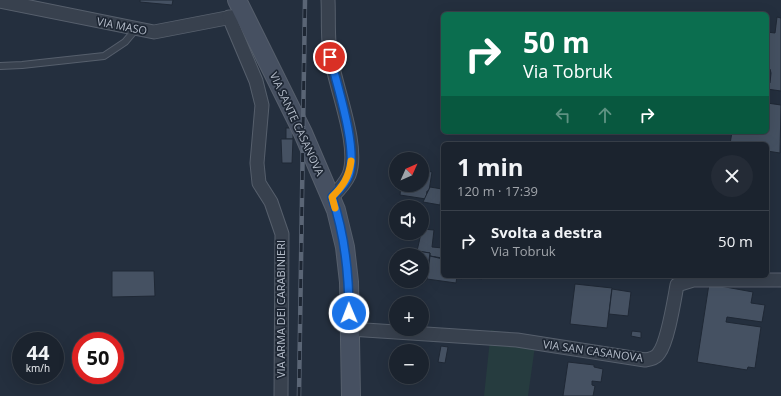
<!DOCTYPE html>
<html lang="it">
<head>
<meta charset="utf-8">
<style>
	body { margin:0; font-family:"Open Sans",sans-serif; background:#242b36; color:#f1f3f6; height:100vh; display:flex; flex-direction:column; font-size:15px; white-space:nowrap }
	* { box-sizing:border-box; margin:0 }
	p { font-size:13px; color:#a0a4aa }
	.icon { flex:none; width:22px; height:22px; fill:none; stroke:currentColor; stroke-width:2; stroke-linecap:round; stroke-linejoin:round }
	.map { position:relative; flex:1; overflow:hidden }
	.drawer { position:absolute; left:441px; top:142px; width:328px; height:136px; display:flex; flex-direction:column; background:#1b232e; border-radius:6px; box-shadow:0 4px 16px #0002,0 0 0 1px #39404a }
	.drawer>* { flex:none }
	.top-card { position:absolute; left:441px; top:12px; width:328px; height:122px; border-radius:6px; box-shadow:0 4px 16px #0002,0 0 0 1px #39404a; background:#0b6e4f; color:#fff; overflow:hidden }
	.needle { width:26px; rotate:45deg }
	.fabs { position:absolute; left:389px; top:152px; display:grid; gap:8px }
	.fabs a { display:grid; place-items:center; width:40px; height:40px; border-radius:50%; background:#1b232e; box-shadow:0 4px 16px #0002,0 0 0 1px #39404a; font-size:20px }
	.speed { position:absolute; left:12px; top:332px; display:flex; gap:8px; font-size:20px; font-weight:700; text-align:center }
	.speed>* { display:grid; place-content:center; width:52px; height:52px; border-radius:50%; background:#1b232e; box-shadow:0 4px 16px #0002,0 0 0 1px #39404a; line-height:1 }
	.speed small { font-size:10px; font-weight:400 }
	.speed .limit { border:6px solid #d22; background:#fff; color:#111 }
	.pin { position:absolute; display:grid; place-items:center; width:34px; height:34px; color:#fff; margin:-17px; border:2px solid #fff; border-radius:50%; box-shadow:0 1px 4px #0007 }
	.me { position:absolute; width:44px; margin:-22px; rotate:359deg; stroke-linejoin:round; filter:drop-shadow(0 0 3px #0008) }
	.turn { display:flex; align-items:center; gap:14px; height:84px; padding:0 16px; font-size:18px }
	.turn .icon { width:52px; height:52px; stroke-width:2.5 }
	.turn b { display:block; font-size:28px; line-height:34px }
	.lanes { display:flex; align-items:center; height:38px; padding:0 16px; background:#0003; justify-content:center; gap:20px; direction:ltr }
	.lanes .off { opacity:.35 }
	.round { display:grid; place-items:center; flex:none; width:42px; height:42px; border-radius:21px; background:#242b36 }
	.summary { display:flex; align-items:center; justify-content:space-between; height:68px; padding:0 16px }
	h1 { font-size:24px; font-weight:700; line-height:30px }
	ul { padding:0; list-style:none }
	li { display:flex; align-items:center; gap:12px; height:60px; padding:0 16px; border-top:1px solid #39404a }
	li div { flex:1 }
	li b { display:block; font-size:15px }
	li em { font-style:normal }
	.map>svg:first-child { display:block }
	.green { fill:#263c3f }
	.building { fill:#455162; stroke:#1f2835 }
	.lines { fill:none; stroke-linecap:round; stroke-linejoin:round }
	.service-casing { stroke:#565f6c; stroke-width:8 }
	.minor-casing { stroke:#565f6c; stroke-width:15 }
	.secondary-casing { stroke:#565f6c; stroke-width:20 }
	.service { stroke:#38414e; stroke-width:6 }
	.minor { stroke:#38414e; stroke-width:13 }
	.secondary { stroke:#465061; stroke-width:18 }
	.rail-casing { stroke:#5a6575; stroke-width:4.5 }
	.rail { stroke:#1d2633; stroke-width:3; stroke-dasharray:9; stroke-linecap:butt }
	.route-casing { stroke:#114b97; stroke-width:10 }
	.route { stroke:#1a73e8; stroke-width:7 }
	.slow { stroke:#f59e0b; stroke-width:7 }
	.labels { text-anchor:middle; stroke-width:3.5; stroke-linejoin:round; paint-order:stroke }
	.street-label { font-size:11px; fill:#b4bcc9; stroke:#1d2633 }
</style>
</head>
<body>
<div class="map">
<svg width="781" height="396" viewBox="0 0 781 396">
	<rect width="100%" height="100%" fill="#242f3e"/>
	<path class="green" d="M491,330L536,339L528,396H484Z"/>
	<g class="building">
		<path d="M140,0H173L172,5L140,2Z"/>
		<path d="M777,17L781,18V91L767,89V82L770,83L771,73L770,69H767V32L775,33Z"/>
		<path d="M767,103L781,105L780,153L767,151V144H730L732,132H767Z"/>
		<rect x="286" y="128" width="7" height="11"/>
		<path d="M281,139H293L292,163H282Z"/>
		<path d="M422,170L432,172L429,191H427L426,199L400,195L401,185H422Z"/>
		<path d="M430,187L442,189L440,205L423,202Z"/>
		<path d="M422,229L434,230L432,247L443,248L442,258L430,256V253L417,251Z"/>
		<path d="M404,249L430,253L426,281L422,280V255H403Z"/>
		<path d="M430,256L443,259V276H457L456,283L427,279Z"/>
		<path d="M112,271H154L155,296L112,297Z"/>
		<path d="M457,276H482V279L463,277L462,279L457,278Z"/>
		<path d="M575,284L612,288L607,328L570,324Z"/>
		<path d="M709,284L753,292L751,303L765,305L762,322L727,317L726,322L761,327L755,368L748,367L747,370L697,362Z"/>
		<path d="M612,289L631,292L628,316L609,314Z"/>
		<path d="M632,331L641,332V338L631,336Z"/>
		<path d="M441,346L448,347L445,363L438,362Z"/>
		<path d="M568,362L594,365V367L603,369L601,382L592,381V385L595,386L593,396H563Z"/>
	</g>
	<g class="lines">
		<g class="service-casing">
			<path id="service" d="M0,66L22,65L104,56L125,42L136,29"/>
		</g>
		<g class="minor-casing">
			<g id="minor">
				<path d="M328,0C329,19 327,40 331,58C336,89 360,147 349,175C345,184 338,191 332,197"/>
				<path d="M0,1L154,32L237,16"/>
				<path d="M229,17L256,81L262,105L257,163L259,183L271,202L282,234L281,396"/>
				<path d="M350,329L517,340L645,360C651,359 656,358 659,353C668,341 674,301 677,285L693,280H781"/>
			</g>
		</g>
		<g class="secondary-casing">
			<path id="secondary" d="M237,0L303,133L336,210L345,247L349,282L351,396"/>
		</g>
		<use href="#service" class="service"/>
		<use href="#minor" class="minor"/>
		<use href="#secondary" class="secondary"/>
		<g class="rail-casing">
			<path id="rail" d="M299,396L305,0"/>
		</g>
		<use href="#rail" class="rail"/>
	</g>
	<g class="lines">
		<g class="route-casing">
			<path id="route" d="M330,57C337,85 358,149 349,175C346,184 338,191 332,197C345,235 349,273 349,313"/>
		</g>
		<use href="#route" class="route"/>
		<path class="slow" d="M335,208L332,197C343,186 349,177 351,161"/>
	</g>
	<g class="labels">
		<g class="street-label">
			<text transform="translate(122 26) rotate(11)" y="4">VIA MASO</text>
			<text transform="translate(297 124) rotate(65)" y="4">VIA SANTE CASANOVA</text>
			<text transform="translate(281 309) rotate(-90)" y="4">VIA ARMA DEI CARABINIERI</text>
			<text transform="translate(593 351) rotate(8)" y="4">VIA SAN CASANOVA</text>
		</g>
	</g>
</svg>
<div class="fabs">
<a><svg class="needle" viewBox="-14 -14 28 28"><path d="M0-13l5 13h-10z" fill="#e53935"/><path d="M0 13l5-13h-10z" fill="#a0a4aa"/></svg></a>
<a><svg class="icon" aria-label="sound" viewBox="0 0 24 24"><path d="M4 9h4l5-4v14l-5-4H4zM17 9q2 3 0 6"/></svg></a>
<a><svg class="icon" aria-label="layers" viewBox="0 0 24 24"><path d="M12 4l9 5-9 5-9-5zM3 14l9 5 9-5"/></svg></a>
<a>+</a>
<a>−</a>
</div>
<div class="speed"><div>44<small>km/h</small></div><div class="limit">50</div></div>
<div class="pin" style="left:330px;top:57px;background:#d93025"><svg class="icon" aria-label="arrive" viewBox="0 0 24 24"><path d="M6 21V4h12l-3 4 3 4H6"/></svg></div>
<svg class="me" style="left:349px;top:313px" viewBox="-20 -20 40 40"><circle r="17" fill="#1a73e8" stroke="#fff" stroke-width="3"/><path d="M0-11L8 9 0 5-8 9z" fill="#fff"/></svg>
<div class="top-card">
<div class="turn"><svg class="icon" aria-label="right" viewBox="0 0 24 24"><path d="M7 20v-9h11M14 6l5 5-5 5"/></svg><div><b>50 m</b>Via Tobruk</div></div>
<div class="lanes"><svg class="icon off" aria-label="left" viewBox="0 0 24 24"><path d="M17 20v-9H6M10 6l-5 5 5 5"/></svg><svg class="icon off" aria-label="ahead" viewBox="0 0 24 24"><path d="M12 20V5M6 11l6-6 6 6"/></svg><svg class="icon" aria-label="right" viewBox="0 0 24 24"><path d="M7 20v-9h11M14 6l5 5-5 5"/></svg></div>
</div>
<section class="drawer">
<div class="summary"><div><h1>1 min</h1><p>120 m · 17:39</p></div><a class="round"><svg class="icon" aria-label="close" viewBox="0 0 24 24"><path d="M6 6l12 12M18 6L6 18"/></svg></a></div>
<ul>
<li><svg class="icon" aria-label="right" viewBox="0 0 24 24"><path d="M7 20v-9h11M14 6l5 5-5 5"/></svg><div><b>Svolta a destra</b><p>Via Tobruk</p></div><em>50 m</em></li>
</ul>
</section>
</div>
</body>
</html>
